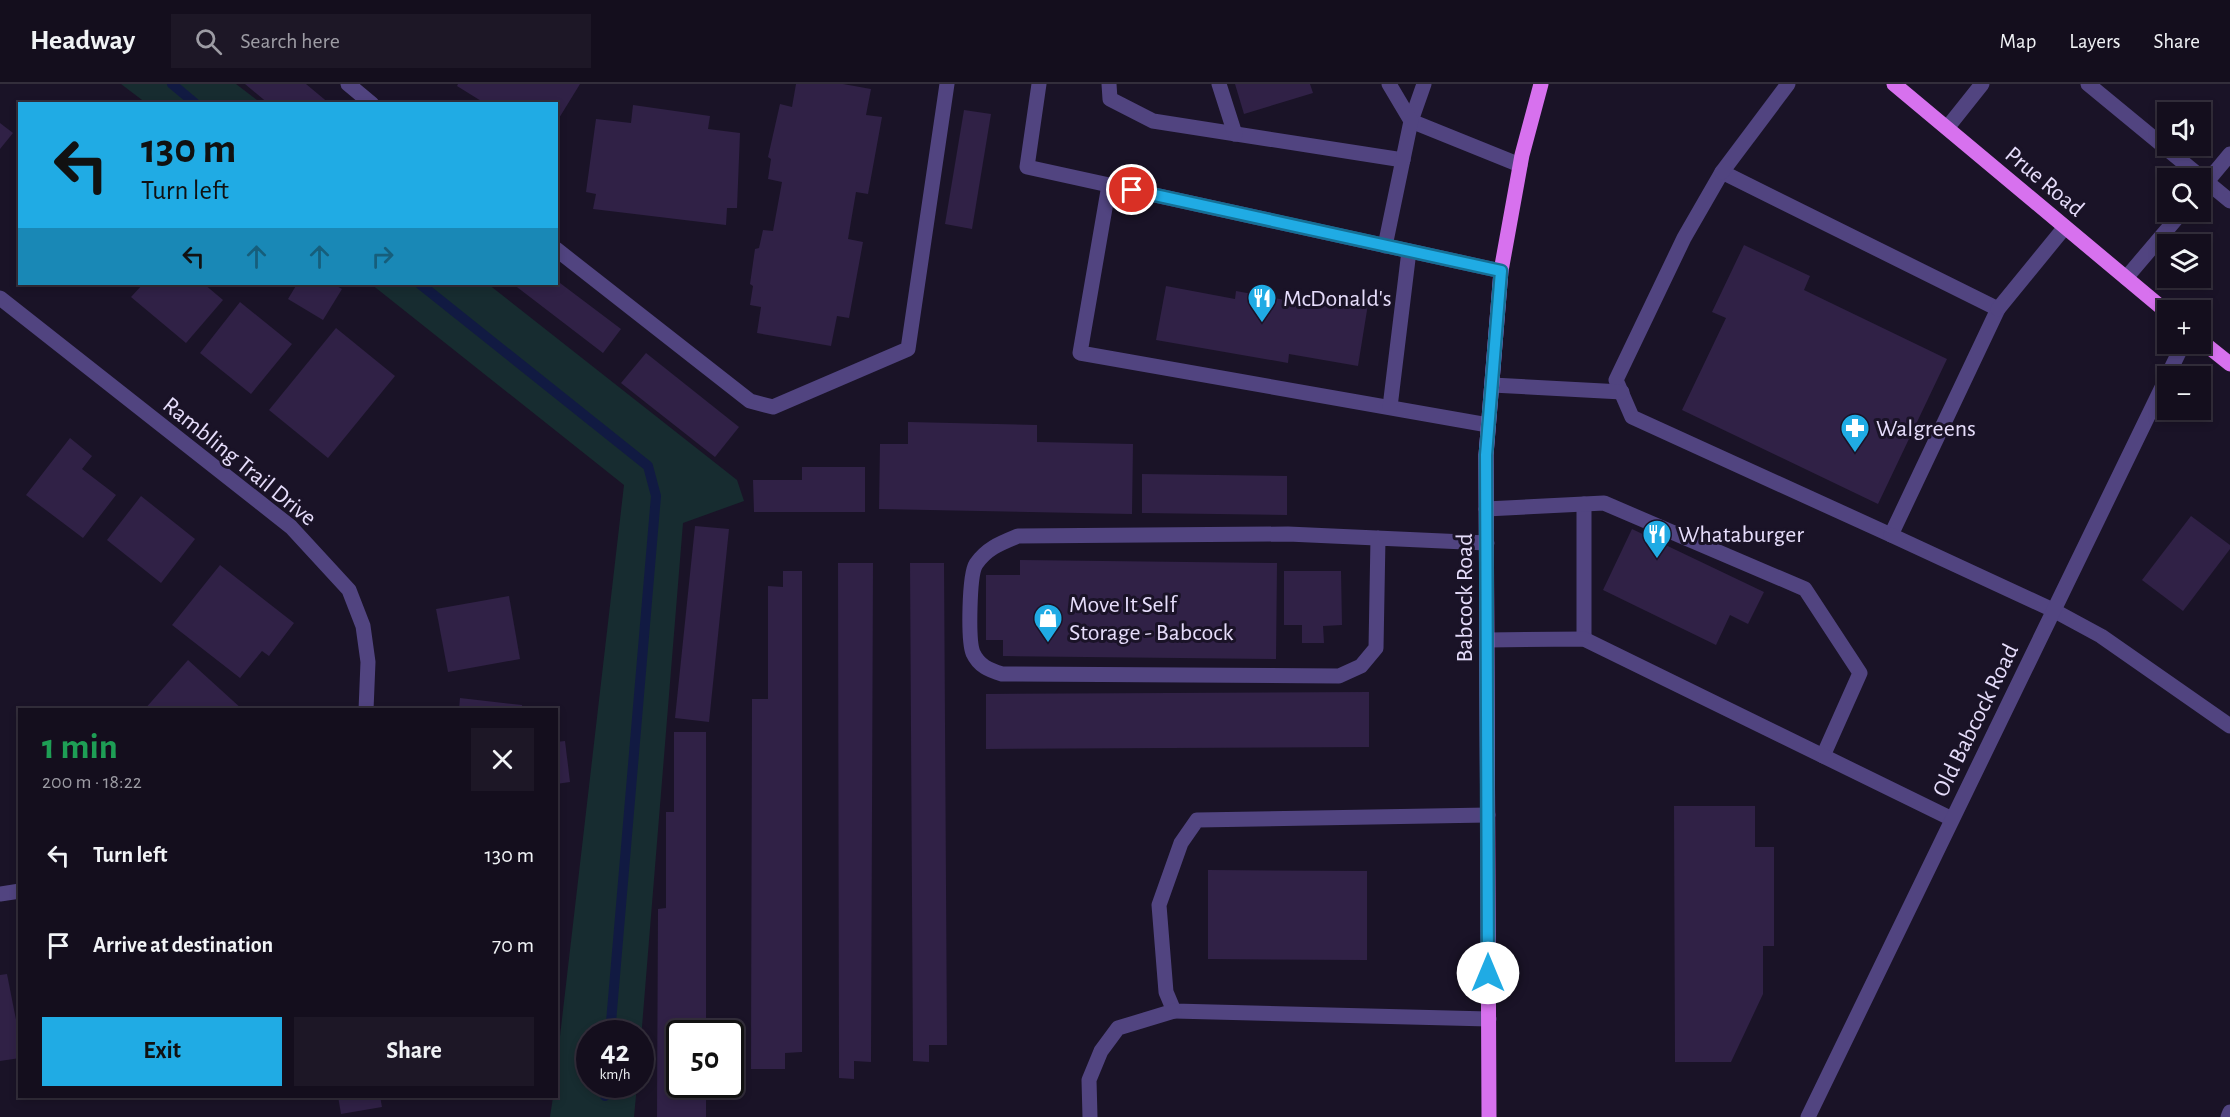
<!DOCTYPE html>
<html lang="en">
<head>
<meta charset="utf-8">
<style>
	body { margin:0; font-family:"Alegreya Sans",sans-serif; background:#1d1726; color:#f1f3f6; height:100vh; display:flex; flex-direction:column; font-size:22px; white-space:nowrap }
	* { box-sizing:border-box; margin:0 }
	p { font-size:20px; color:#9d9ca4 }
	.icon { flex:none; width:33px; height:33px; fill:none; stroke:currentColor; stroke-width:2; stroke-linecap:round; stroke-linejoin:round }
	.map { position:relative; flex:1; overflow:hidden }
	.side { position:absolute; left:18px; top:624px; width:540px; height:390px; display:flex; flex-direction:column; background:#140e1d; border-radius:0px; box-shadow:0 3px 9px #0003,0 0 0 2px #332e3b }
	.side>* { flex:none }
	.banner { position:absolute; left:18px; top:18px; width:540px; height:183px; border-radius:0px; box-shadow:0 3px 9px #0003,0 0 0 2px #332e3b; background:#20abe4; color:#111; overflow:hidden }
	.controls { position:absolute; left:2157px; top:18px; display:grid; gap:12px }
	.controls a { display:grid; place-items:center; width:54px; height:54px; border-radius:0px; background:#140e1d; box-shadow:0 3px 9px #0003,0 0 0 2px #332e3b; font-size:30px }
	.speed { position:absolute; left:576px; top:936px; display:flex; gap:12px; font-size:30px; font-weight:700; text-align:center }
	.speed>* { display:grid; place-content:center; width:78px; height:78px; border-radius:50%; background:#140e1d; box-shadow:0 3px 9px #0003,0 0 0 2px #332e3b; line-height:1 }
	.speed small { font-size:15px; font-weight:400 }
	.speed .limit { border:3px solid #111; border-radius:9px; background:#fff; color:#111 }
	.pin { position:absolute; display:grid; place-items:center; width:51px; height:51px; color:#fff; margin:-26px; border:3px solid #fff; border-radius:50%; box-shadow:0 2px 6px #0007 }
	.me { position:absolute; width:66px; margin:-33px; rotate:0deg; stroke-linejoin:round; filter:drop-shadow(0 0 4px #0008) }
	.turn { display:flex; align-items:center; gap:21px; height:126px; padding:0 24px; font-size:27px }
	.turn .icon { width:78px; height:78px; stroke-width:2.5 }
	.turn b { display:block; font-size:42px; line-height:51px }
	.lanes { display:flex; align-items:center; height:57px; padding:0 24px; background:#0003; justify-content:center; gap:30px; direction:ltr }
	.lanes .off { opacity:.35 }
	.round { display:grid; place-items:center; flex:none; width:63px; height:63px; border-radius:0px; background:#1d1726 }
	.headline { display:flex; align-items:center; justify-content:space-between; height:102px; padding:0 24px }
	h1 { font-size:36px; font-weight:700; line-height:45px; color:#1e9e55 }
	.action { display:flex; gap:12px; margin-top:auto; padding:12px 24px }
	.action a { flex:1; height:69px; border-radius:0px; background:#20abe4; color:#111; font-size:24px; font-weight:700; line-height:69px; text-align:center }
	.action a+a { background:#1d1726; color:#f1f3f6 }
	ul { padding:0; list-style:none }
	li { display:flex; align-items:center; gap:18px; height:90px; padding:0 24px }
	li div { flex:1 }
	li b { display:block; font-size:22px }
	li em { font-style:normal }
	header { display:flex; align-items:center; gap:36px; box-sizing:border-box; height:84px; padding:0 30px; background:#140e1d; border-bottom:2px solid #332e3b }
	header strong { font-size:28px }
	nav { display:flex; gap:33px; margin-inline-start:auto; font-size:21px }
	.search { width:420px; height:54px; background:#1d1726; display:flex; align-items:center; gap:15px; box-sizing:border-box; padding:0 21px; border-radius:0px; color:#9d9ca4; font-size:22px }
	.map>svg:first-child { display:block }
	.green { fill:#172c30 }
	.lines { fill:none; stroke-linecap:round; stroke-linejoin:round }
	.stream { stroke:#111a42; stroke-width:10 }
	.building { fill:#302146 }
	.minor { stroke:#514480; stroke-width:15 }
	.major { stroke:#d771ee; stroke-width:15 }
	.route-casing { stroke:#156f94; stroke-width:15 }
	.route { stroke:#20abe4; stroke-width:10 }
	.labels { text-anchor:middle; stroke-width:6; stroke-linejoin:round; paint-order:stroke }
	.street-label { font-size:24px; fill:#e6ddfb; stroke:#1a1327 }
	.poi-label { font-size:24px; fill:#e6ddfb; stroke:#1a1327; text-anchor:start }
</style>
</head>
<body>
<header>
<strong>Headway</strong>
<div class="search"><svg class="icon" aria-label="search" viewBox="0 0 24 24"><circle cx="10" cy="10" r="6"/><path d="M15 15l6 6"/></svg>Search here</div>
<nav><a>Map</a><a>Layers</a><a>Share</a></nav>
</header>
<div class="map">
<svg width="2230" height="1033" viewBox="0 0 2230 1033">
	<rect width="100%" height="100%" fill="#1a1327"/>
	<g class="green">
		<path d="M121,0H236L261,19H146Z"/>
		<path d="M371,200H488L737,396L744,417L683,439L641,955L640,950H590V1000L637,1001L634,1033H550L553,1013L556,1012L557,978L624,401Z"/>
	</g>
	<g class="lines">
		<g class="stream">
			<path d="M172,0L196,20"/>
			<path d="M420,200L648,382L656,412L610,950"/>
			<path d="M605,1012L606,1000"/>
		</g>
	</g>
	<g class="building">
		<path d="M245,0H306L330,20H269Z"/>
		<path d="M458,0H580L556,39V20H486L457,2Z"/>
		<path d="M796,0H843L871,5L866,31L882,33L868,110L856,108L848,155L863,158L849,234L837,232L831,262L757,249L761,223L750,221L753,202L750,200L755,165L759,164L763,146L773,147L782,98L768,95L771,75L768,73L780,20L792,23Z"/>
		<path d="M1235,0H1310L1313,9L1244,30Z"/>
		<path d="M633,21L710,32L708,45L740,49L737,124H727L726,141L593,125L596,110L586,108L596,35L631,39Z"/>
		<path d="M964,26L991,30L972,145L945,140Z"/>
		<path d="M0,39L13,49L0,65Z"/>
		<path d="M1744,161L1810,192L1804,206L1947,275L1878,420L1682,326L1726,234L1712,228Z"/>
		<path d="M556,196L621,245L603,269L513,200H556Z"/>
		<path d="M143,200H204L223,216L186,259L131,213Z"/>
		<path d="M297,200H333L342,205L323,236L288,215Z"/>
		<path d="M1166,202L1235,215L1236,207L1319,222L1321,212L1368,220L1358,282L1289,270L1288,279L1156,256Z"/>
		<path d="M240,218L292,260L251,310L200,269Z"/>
		<path d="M336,244L395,292L328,374L269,326Z"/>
		<path d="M646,269L739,343L715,373L621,299Z"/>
		<path d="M908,338L1037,341V358L1133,360L1132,430L879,425L880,360H908Z"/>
		<path d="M70,354L92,372L82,385L116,411L83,454L26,411Z"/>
		<path d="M802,383H865V428H754L753,396H802Z"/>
		<path d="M1142,390L1287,392V431L1142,429Z"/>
		<path d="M141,412L195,455L161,499L107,456Z"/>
		<path d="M2191,432L2230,461V465L2183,527L2142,496Z"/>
		<path d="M695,442L729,445L709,638L675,634Z"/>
		<path d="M1632,445L1764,508L1748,540L1730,531L1716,561L1603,506Z"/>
		<path d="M1020,476L1277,479L1276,575L1003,572V556H986V491H1020Z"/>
		<path d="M838,479H873L871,978L854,977V995L839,994Z"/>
		<path d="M910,479H944L947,961H929V978L913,977Z"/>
		<path d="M220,481L294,539L269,572L262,567L240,594L172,541Z"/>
		<path d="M783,487H802V968L785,969V985H751L752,615H768V502L783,503Z"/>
		<path d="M1284,487H1341L1342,541L1323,542L1324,559H1302V541H1284Z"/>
		<path d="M509,512L520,575L448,588L436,525Z"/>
		<path d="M188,576L243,626H144Z"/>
		<path d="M1369,608V663L986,665V610Z"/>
		<path d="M460,614L522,621V626H459Z"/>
		<path d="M674,648H706V950H680V1000H706V1033H657L658,825L666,824V728H674Z"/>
		<path d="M565,657L570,698L556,700V658Z"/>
		<path d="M1674,722H1755V763H1774V862H1763V910L1731,978H1675Z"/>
		<path d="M1208,786L1367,787V876L1208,875Z"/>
		<path d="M7,890L20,956V974L0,977V891Z"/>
		<path d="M338,1012H380L382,1023L341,1030Z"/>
	</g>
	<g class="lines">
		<g class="minor">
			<path d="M348,0L372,20"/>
			<path d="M1039,0L1027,83L1501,187"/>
			<path d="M1109,0L1110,15L1153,37L1403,76"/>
			<path d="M1219,0L1235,50"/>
			<path d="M1424,0L1411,37L1520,81"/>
			<path d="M2088,0L2230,117"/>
			<path d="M1947,44L1982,0"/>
			<path d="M1722,88L1998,225L1891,451L1632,333L1616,296L1684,154Z"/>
			<path d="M1722,88L1788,0"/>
			<path d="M1109,101L1080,269L1488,341"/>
			<path d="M2200,106L2230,70"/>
			<path d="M1385,162L1411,37L1389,0"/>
			<path d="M556,165L750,317L773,323L908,265L947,0"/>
			<path d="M2126,194L2182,128"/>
			<path d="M0,214L291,443L349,506L363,542L368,578L366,626"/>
			<path d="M1998,225L2065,143"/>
			<path d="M1492,301L1622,308"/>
			<path d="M1390,323L1409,167"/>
			<path d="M1584,420V555"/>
			<path d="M1486,425L1604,419L1805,505L1860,589L1823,672"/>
			<path d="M1891,451L2053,526L2101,552L2230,642"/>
			<path d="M1378,454L1376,564L1361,582L1339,592L1002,590C989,586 979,582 973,569C968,557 969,491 976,480C987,464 1001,459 1018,452L1288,450L1487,459"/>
			<path d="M1487,556L1584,555L1952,735"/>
			<path d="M1488,731L1197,736L1181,759L1159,821L1166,908L1174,927L1489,935"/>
			<path d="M0,810L20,807"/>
			<path d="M1090,1033L1089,996L1101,967L1118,944L1174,927"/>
			<path d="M1808,1033L2183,260"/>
			<path d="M2228,1033L2230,1028"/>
		</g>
		<g class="major">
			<path d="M1894,0L2168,229"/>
			<path d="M2200,256L2230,280"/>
			<path d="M1489,1033L1486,371L1501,187L1522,71L1541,0"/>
		</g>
	</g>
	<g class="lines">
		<g class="route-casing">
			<path id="route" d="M1132,106L1501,187L1486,371L1488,889"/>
		</g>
		<use href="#route" class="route"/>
	</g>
	<defs>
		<g id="restaurant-pin" transform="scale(1.5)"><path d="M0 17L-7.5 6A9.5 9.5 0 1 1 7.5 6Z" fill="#20abe4" stroke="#1a1327"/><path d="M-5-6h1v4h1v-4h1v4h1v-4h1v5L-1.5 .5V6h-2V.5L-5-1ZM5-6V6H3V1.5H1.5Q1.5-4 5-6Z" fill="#fff"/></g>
		<g id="pharmacy-pin" transform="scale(1.5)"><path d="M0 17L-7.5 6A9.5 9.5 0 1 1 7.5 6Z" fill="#20abe4" stroke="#1a1327"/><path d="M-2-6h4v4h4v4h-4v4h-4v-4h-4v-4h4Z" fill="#fff"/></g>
		<g id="shop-pin" transform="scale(1.5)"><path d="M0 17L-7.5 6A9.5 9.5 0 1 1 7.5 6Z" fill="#20abe4" stroke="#1a1327"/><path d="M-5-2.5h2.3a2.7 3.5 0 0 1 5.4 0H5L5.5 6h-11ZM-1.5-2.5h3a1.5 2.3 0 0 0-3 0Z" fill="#fff"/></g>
	</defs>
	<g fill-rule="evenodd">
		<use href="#restaurant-pin" x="1262" y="214"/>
		<use href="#pharmacy-pin" x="1855" y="344"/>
		<use href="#restaurant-pin" x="1657" y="450"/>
		<use href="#shop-pin" x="1048" y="534"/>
	</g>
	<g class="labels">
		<g class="street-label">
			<text transform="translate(2045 97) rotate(40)" y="8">Prue Road</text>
			<text transform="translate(240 377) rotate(39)" y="8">Rambling Trail Drive</text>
			<text transform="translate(1464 514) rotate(-90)" y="8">Babcock Road</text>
			<text transform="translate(1975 636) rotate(-64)" y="8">Old Babcock Road</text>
		</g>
		<g class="poi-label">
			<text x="1283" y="222">McDonald's</text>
			<text x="1876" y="352">Walgreens</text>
			<text x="1678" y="458">Whataburger</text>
			<text x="1069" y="528">Move It Self<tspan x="1069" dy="28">Storage - Babcock</tspan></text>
		</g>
	</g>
</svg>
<div class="controls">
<a><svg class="icon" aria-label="sound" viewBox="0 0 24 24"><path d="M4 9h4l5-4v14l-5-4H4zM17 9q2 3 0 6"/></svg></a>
<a><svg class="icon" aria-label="search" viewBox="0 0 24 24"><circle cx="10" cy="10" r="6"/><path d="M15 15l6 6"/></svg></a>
<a><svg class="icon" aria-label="layers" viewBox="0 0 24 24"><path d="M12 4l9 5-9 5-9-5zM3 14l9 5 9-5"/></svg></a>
<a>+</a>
<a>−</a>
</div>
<div class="speed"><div>42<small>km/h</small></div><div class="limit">50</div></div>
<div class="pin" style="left:1132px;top:106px;background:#d93025"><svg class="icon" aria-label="arrive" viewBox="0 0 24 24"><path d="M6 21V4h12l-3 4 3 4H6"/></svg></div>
<svg class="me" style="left:1488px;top:889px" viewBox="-20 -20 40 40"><circle r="19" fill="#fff"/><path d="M0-13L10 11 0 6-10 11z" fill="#20abe4"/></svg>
<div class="banner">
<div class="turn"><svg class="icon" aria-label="left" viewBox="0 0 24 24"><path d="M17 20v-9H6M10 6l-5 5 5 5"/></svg><div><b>130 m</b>Turn left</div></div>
<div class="lanes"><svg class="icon" aria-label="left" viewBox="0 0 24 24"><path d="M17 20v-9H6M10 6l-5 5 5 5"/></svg><svg class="icon off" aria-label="ahead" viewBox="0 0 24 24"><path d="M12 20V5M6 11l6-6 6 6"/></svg><svg class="icon off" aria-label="ahead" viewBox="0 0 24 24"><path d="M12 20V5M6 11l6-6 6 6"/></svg><svg class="icon off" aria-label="right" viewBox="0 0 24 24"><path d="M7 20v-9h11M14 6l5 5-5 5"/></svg></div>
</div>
<section class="side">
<div class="headline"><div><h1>1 min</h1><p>200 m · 18:22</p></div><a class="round"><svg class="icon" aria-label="close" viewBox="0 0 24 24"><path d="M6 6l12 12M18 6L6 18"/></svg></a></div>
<ul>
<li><svg class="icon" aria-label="left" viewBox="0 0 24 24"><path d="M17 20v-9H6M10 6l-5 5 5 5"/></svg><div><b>Turn left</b></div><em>130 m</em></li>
<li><svg class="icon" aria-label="arrive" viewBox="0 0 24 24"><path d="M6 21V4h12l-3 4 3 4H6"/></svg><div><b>Arrive at destination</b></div><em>70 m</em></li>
</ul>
<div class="action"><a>Exit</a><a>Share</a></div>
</section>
</div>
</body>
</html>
